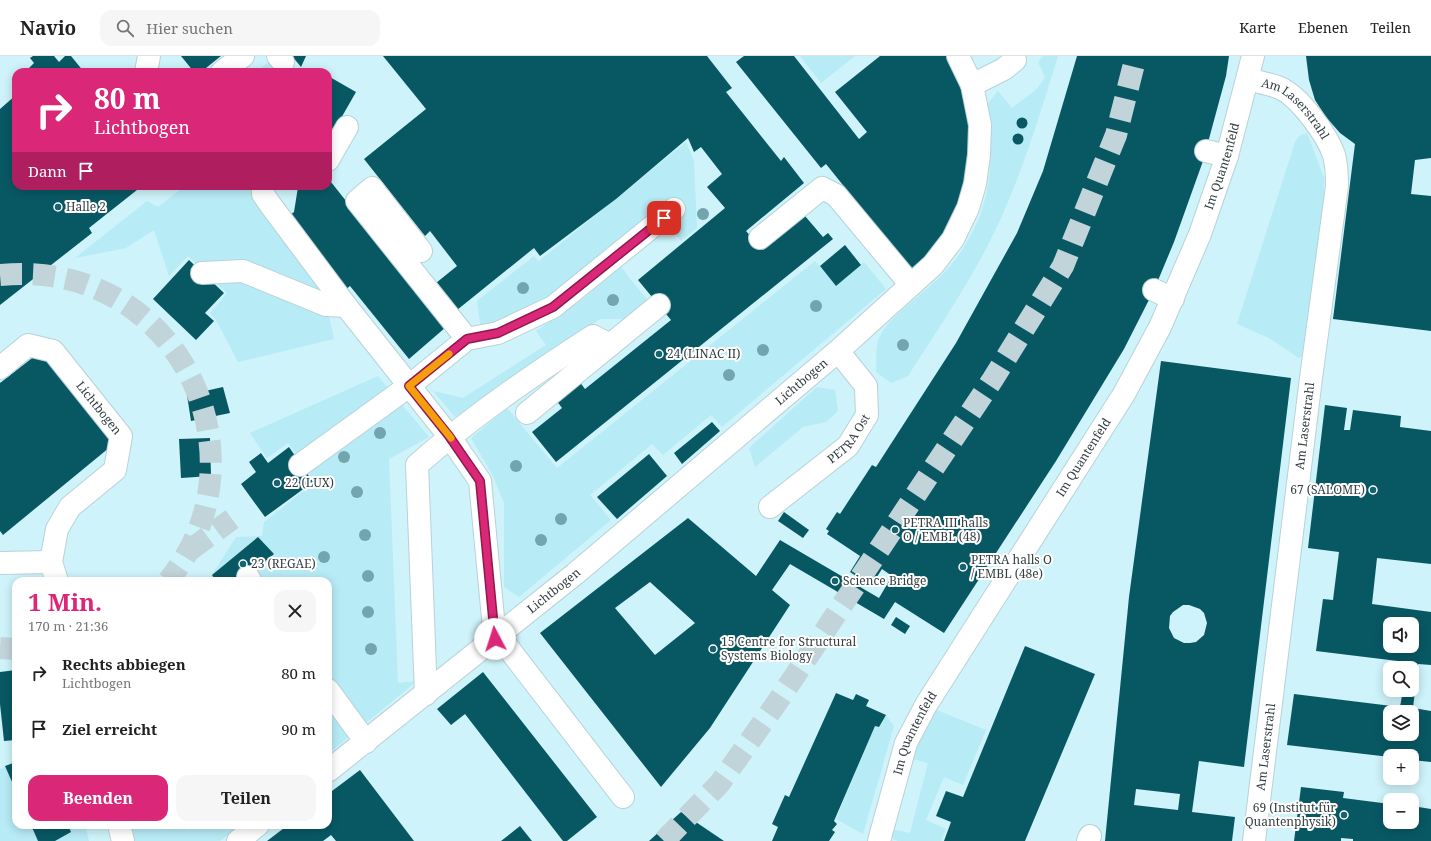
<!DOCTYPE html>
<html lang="de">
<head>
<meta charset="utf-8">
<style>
	body { margin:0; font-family:"Noto Serif",serif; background:#f6f6f6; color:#222; height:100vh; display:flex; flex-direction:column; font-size:15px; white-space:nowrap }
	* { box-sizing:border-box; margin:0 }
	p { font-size:13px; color:#767676 }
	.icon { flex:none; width:22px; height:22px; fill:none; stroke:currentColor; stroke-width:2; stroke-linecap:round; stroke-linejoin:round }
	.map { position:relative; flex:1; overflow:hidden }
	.drawer { position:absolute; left:12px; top:521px; width:320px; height:252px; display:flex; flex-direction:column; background:#fff; border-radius:12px; box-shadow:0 2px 10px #0003 }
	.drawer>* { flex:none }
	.hud { position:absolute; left:12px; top:12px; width:320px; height:122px; border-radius:12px; box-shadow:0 2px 10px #0003; background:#db2777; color:#fff; overflow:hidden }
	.fabs { position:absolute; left:1383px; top:561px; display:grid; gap:8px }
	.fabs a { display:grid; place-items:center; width:36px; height:36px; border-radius:8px; background:#fff; box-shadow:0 2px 10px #0003; font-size:20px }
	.pin { position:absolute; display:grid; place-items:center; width:34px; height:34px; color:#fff; margin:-17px; border-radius:8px; box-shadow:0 2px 6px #0006 }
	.me { position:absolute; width:44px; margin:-22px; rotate:355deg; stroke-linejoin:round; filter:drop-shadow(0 0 3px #0008) }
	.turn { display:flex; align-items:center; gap:14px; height:84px; padding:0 16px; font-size:18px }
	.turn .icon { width:52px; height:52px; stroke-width:2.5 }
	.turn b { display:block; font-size:28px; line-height:34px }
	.then { display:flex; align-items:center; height:38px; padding:0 16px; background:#0003; gap:8px; font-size:15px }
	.round { display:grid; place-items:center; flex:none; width:42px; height:42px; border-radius:12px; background:#f6f6f6 }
	.headline { display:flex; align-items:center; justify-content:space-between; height:68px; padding:0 16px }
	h1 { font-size:24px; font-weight:700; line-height:30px; color:#db2777 }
	.button { display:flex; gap:8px; margin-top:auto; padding:8px 16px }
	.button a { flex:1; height:46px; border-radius:12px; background:#db2777; color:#fff; font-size:16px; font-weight:700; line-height:46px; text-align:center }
	.button a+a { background:#f6f6f6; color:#222 }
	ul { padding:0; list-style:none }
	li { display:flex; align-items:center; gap:12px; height:56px; padding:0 16px }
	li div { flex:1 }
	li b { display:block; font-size:15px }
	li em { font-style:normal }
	header { display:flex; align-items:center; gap:24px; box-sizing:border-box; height:56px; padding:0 20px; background:#fff; border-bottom:1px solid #e0e0e0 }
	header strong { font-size:19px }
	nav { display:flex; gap:22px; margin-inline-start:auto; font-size:14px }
	.search { width:280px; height:36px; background:#f6f6f6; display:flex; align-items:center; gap:10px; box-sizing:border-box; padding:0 14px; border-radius:12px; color:#767676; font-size:15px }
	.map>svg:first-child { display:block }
	.built { fill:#cef3fa; fill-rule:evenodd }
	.green { fill:#b7ebf6 }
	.building { fill:#085864; fill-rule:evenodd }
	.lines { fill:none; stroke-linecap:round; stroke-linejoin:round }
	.minor-tunnel { stroke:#c1d4d9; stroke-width:22; stroke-dasharray:22 11; stroke-linecap:butt }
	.minor-casing { stroke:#b8d2d7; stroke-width:24 }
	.minor { stroke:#fff; stroke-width:22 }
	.tree { fill:#72a5ae }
	.route-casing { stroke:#8e194d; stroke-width:10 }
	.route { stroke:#db2777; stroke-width:7 }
	.slow { stroke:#f59e0b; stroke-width:7 }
	.poi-dot { fill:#17626f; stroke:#fff; stroke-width:1.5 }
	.labels { text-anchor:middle; stroke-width:4; stroke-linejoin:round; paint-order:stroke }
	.street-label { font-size:12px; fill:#333e40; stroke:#fff }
	.poi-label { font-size:12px; fill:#333e40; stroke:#fff; text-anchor:start }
</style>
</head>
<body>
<header>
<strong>Navio</strong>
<div class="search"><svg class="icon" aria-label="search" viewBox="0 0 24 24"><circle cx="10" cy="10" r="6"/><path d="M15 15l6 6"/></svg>Hier suchen</div>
<nav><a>Karte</a><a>Ebenen</a><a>Teilen</a></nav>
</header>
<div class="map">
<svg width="1431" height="785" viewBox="0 0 1431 785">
	<rect width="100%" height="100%" fill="#e5faff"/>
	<path class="built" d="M0,0H1431V785H0ZM16,16H328V130H16ZM16,525H328V769H16ZM1390,568H1412V590H1390ZM1390,612H1412V634H1390ZM1390,656H1412V678H1390ZM1390,700H1412V722H1390ZM1390,744H1412V766H1390Z"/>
	<g class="green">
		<path d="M800,0H855L821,27Z"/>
		<path d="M1043,0H1058C1042,52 1026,105 1004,155C979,213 942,267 908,320L891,327L876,316C877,306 875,291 879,282C885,268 898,258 909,248C929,231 950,214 964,191C995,143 992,101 988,47L998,35L1012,52L1037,33L1045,21L1038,6Z"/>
		<path d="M269,6L277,16H255Z"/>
		<path d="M1307,77L1324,122V148L1304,299L1299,302L1269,282L1237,268L1295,86L1299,80Z"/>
		<path d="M686,86L694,105L697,172L681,185L656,154C611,189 569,228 521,258C509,265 494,269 481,274L477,245L534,200L539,205Z"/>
		<path d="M185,130H256L323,233L334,283L238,306L216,264L210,257L227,237L188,200L169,220L154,174L126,192L75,202L147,145L158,151Z"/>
		<path d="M815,205L836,230L864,206L886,233L722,371L711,359L663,399L652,388L590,439L611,464L519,541L504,531V447L493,420L471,382L507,352L557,412Z"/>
		<path d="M621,211L648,245L626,263H600L455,361L433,335L463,342L546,289L536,275L583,243Z"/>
		<path d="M378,320L429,381L389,403L398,627L417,625L328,698V525H208L236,481L262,480L264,466L315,426L288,387L267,402L250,377Z"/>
		<path d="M817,331L835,334L838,355L826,366L803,371L755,411L749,392Z"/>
		<path d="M934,653L986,674L963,729L944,721L926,764L946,773L941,785H898L890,782L891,773L910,777L928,707L909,702Z"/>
		<path d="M886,659L894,670L863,778L836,763L875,670L879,671Z"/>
		<path d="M16,706V769H85L89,785H0V713Z"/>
		<path d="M124,769H184L188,774L194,769H240L220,785H131Z"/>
	</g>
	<g class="building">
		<path d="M33,0H54L59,6L65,0H71L84,16H25L34,7L30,2Z"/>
		<path d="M181,0H221L201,16H194Z"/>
		<path d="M292,0H306L301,11Z"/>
		<path d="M383,0H707L732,32L726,36L781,105L784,101L804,127L746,175L763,194L805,160L823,181L828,177L833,183L556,406L532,376L562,352L556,344L579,325L585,333L671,264L638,224L725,152L707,131L722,118L701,91L694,96L688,82L616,143L540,200L534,192L457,254L436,227L457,210L430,175L425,180L364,103L426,53Z"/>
		<path d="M744,0H794L859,83L867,76L835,36L880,0H954L968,39L971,124L934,198L913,216L826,108L821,112L736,6Z"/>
		<path d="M1077,0H1229L1226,20L1203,105L1174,186L1154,234L1124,293L1056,405L944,577L895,546L884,563L790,508L772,534L790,549L710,672L661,731L540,577L688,462L756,520L780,484L879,542L892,520L882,513L871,530L850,516L860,500L827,478L829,475L826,473L837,456L840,458L872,409L876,411L956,287L1017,177L1043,115ZM650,526L695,567L655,599L615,552Z"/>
		<path d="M1306,0H1431V102L1415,104L1411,138L1431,140V275L1333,263L1355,88L1340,77L1326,61L1315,44L1309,24Z"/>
		<path d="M328,20L356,36L328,85Z"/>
		<path d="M16,39V130H142L89,172L92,177L0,249V53Z"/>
		<circle cx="1022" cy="67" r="5.5"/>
		<circle cx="1018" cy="83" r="5.5"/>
		<path d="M331,126L446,271L409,303L350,230L345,234L286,162L294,156L298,131L321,134Z"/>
		<path d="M845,189L861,209L836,230L820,210Z"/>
		<path d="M189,204L224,237L205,257L214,265L196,284L153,243Z"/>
		<path d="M40,296L115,387L3,479L0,475V327Z"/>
		<path d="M1161,305L1291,322L1244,711L1199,705L1192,756L1235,761L1232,785H1105L1129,541ZM1183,549H1189L1200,553L1204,557L1207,567L1204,579L1196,586L1190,587H1184L1174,582L1169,572L1170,560L1173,556ZM1136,733L1180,738L1178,754L1134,749Z"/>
		<path d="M223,331L230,357L191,365L187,339Z"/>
		<path d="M1325,349L1347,352L1344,374H1350L1353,354L1401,360L1400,371L1431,375V508L1377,502L1372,548L1431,556V609L1418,608L1417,624H1419L1418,631V636L1415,635L1413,652L1431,655V706L1412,704V700H1390V701L1287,689L1294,638L1400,651L1403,634H1412V612H1405L1406,606L1316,595L1323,543L1333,544L1339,496L1308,492ZM1390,568H1412V590H1390ZM1390,656H1412V678H1390Z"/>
		<path d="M712,366L720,375L682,408L674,397Z"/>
		<path d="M210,382L211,420L181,422L179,383Z"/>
		<path d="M289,391L313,426L265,461L241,428L256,416L249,406L261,397L268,407Z"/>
		<path d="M649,398L667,420L617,463L597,441Z"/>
		<path d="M784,456L809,474L803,482L778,465Z"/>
		<path d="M258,481L274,498L243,525H216L212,519Z"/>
		<path d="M896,561L910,570L905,578L891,569Z"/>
		<path d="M1025,590L1095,618L1025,785H944L951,766L936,760L946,735L963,741Z"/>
		<path d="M16,614V684L4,685L0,648V616Z"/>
		<path d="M483,616L597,761L567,785H563L465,658L451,669L437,653Z"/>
		<path d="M836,637L853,644L856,638L869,644L866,650L886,659L879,671L875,670L834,765L837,768L832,774L835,776L829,785H772L778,771L772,768L785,739L789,741Z"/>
		<path d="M16,706V735L5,710Z"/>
		<path d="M360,714L414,785H336L331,779L323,785H267L288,769H328V738Z"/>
		<path d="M1301,731L1344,736L1343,742L1390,748V766H1412V750L1431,753V785H1353V783L1341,782V785H1294Z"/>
		<path d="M681,756L724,785H649Z"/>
		<path d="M31,769H68L71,776L55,785H38Z"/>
		<path d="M520,770L532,785H501Z"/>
	</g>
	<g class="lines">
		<g class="minor-tunnel">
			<path d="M0,219C25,217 50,218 75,225C204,262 254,422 168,525"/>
			<path d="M190,494L232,463"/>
			<path d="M0,592L16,593"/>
			<path d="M664,785L720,727L776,648L993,323L1063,210L1116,79L1136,0"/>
		</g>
		<g class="minor-casing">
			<g id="minor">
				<path d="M278,0L283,6"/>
				<path d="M146,16L149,0"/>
				<path d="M222,16L243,0"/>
				<path id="s1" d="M1248,23C1258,26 1270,28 1280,32C1300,41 1327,79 1334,99C1337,109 1337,119 1337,130L1311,322L1254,785"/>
				<path d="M972,29L1004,13L1015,4"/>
				<path d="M1206,95L1227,100"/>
				<path d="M328,104L347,71"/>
				<path d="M263,130V138L269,147L346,250L449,380L480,425L495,583"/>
				<path d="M760,182L822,132L836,139L911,229"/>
				<path d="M421,195L372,132L357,145L467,283"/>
				<path d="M202,217L243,215L326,249L346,250"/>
				<path d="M1154,234L1173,243"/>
				<path id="s2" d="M0,312L28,289L53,295L121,380L115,414L70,451L57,473L51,506L57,525"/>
				<path d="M527,357L610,289"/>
				<path d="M300,409L409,330L467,283L498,277L553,251L674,153"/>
				<path id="s3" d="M770,451L848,390L867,359L866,330L838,295"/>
				<path d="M0,507L51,506"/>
				<path d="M248,521L250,525"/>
				<path d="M499,580L623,741"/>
				<path d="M328,634L366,686"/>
				<path d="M426,638L417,409C471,361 532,319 593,280L610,289L659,249"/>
				<path id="s4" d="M328,715L575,518L838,295L933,209L953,183L968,152L975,128L979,99L980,69L972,29L958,0"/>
				<path d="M119,769L123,785"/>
				<path d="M238,785L258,769"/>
				<path id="s5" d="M879,785L906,687L926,649L1124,338L1160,271L1200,178L1227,100L1253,0"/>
				<path d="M1088,785L1090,780"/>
			</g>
		</g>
		<use href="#minor" class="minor"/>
	</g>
	<g class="tree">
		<circle cx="703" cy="158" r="6"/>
		<circle cx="523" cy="232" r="6"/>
		<circle cx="613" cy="244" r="6"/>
		<circle cx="816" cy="250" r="6"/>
		<circle cx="903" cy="289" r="6"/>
		<circle cx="763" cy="294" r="6"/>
		<circle cx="729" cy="319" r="6"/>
		<circle cx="380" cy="377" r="6"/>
		<circle cx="344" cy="401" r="6"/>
		<circle cx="516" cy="410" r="6"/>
		<circle cx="357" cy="436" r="6"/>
		<circle cx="561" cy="463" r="6"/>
		<circle cx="365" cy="479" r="6"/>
		<circle cx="541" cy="484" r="6"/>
		<circle cx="324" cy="501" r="6"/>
		<circle cx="368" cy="520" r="6"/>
		<circle cx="368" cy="556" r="6"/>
		<circle cx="371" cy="593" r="6"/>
	</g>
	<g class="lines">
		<g class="route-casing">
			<path id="route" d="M495,583L480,425L449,380L409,330L467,283L498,277L553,251L664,162"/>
		</g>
		<use href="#route" class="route"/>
		<path class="slow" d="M449,298L409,330L451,382"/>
	</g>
	<g class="poi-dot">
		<circle cx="58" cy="151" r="4"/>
		<circle cx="659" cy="298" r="4"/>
		<circle cx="277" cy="427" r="4"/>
		<circle cx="1373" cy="434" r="4"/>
		<circle cx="895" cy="474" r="4"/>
		<circle cx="243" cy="508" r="4"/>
		<circle cx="963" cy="511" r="4"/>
		<circle cx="835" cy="525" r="4"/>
		<circle cx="713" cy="593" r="4"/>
		<circle cx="1344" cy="759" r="4"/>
	</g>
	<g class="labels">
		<g class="street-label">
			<text dy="4" stroke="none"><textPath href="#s1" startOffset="58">Am Laserstrahl</textPath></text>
			<text dy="4" stroke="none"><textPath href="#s5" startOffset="762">Im Quantenfeld</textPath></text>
			<text dy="4" stroke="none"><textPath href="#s4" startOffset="613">Lichtbogen</textPath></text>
			<text dy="4" stroke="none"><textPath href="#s2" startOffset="135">Lichtbogen</textPath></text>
			<text transform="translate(1305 370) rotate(-83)" y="4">Am Laserstrahl</text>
			<text dy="4" stroke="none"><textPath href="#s3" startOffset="105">PETRA Ost</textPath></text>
			<text dy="4" stroke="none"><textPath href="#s5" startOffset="438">Im Quantenfeld</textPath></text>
			<text dy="4" stroke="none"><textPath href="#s4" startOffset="289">Lichtbogen</textPath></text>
			<text dy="4" stroke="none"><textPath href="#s5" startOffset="114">Im Quantenfeld</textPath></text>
			<text transform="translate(1266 691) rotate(-83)" y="4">Am Laserstrahl</text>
		</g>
		<g class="poi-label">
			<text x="66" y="155">Halle 2</text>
			<text x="667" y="302">24 (LINAC II)</text>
			<text x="285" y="431">22 (LUX)</text>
			<text x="1365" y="438" text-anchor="end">67 (SALOME)</text>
			<text x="903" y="471">PETRA III halls<tspan x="903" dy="14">O / EMBL (48)</tspan></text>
			<text x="971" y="508">PETRA halls O<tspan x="971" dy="14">/ EMBL (48e)</tspan></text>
			<text x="251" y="512">23 (REGAE)</text>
			<text x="843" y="529">Science Bridge</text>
			<text x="721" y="590">15 Centre for Structural<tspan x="721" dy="14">Systems Biology</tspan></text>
			<text x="1336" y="756" text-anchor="end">69 (Institut für<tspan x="1336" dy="14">Quantenphysik)</tspan></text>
		</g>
	</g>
</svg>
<div class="fabs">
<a><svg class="icon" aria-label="sound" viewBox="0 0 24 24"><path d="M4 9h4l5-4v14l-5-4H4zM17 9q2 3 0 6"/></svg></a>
<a><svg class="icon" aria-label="search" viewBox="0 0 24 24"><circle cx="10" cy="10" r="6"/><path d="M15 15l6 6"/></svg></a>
<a><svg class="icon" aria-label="layers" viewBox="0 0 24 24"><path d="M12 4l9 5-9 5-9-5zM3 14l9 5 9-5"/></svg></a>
<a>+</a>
<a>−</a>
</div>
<div class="pin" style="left:664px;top:162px;background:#d93025"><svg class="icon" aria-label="arrive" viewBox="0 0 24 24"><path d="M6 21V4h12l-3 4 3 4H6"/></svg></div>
<svg class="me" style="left:495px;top:583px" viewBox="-20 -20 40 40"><circle r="19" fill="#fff"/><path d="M0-13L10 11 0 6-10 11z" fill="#db2777"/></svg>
<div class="hud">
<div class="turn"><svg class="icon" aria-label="right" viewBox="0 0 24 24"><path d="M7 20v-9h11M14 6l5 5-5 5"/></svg><div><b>80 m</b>Lichtbogen</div></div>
<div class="then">Dann<svg class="icon" aria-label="arrive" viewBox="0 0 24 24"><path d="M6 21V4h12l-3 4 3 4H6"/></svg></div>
</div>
<section class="drawer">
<div class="headline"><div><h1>1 Min.</h1><p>170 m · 21:36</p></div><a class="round"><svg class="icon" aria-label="close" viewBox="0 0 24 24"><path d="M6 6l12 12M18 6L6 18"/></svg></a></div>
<ul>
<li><svg class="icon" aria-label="right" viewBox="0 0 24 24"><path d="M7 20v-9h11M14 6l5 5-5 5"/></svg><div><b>Rechts abbiegen</b><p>Lichtbogen</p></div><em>80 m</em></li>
<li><svg class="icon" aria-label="arrive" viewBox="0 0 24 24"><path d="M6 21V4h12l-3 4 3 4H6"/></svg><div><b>Ziel erreicht</b></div><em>90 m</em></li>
</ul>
<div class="button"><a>Beenden</a><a>Teilen</a></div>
</section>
</div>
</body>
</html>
